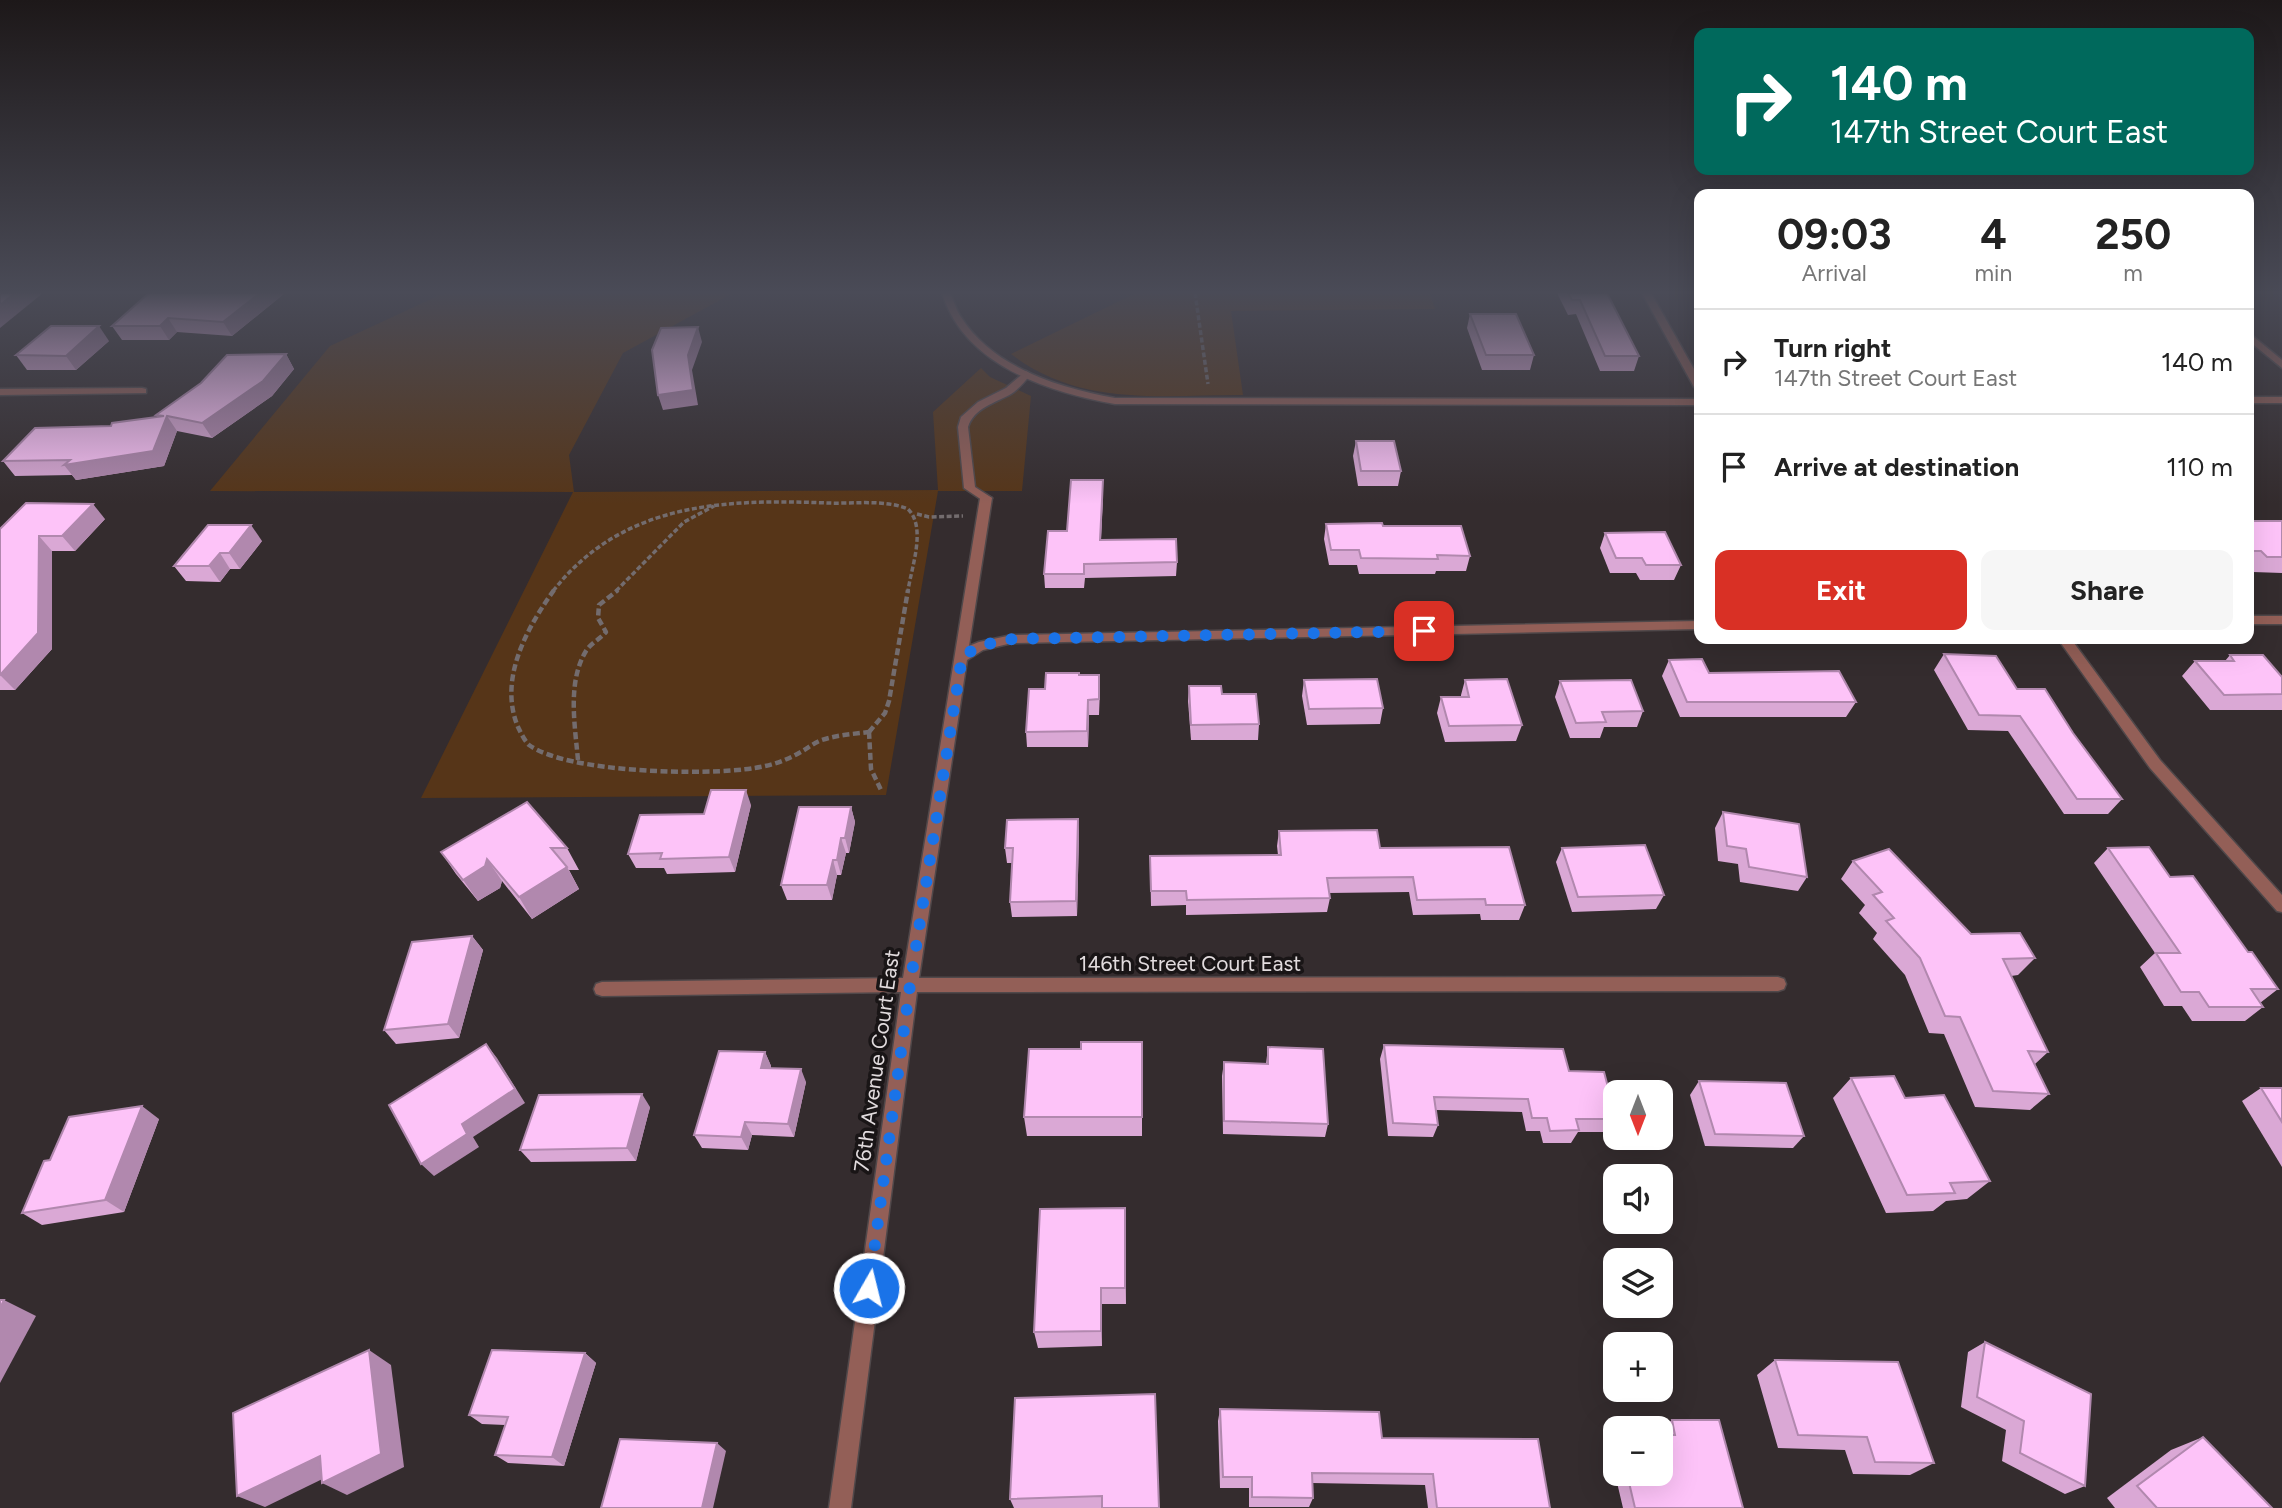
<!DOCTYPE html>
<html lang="en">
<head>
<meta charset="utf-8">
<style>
	body { margin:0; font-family:Figtree,sans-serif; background:#f6f6f6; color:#222; height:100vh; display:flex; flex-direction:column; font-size:26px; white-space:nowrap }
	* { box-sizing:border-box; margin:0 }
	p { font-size:23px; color:#767676 }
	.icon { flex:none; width:38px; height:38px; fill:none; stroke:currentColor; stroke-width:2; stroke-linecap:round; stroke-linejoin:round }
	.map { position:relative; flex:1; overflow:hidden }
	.details { position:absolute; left:1694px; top:189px; width:560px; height:455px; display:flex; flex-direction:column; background:#fff; border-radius:14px; box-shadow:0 7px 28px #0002 }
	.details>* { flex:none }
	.hud { position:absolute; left:1694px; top:28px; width:560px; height:147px; border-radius:14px; box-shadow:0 7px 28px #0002; background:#00695c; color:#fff; overflow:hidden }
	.needle { width:46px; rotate:180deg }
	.tools { position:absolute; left:1603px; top:1080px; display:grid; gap:14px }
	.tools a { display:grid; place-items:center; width:70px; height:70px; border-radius:14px; background:#fff; box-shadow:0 7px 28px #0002; font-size:35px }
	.pin { position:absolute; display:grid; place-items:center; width:60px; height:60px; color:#fff; margin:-30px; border-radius:14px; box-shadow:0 4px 10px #0006 }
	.me { position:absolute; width:77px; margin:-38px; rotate:8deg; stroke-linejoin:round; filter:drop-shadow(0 0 5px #0008) }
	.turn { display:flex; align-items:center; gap:24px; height:147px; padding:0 21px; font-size:32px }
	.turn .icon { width:91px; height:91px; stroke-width:2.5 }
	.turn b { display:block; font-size:49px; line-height:60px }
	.eta { display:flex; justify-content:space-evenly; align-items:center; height:119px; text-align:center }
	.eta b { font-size:42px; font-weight:700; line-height:49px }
	.primary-button { display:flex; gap:14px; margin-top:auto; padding:14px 21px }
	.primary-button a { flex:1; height:80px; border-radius:14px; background:#d93025; color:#fff; font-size:28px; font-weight:700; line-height:80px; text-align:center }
	.primary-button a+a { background:#f6f6f6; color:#222 }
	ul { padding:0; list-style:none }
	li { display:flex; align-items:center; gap:21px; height:105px; padding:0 21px; border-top:2px solid #e0e0e0 }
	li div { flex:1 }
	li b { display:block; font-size:26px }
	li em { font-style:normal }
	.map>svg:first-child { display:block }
	.green { fill:#563518 }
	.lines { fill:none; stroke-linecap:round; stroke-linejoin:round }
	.service-casing { stroke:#50484a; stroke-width:3 }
	.minor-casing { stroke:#50484a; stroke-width:3 }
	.path-far1 { stroke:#736c6e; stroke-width:3.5; stroke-dasharray:5 2.5; stroke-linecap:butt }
	.path { stroke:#736c6e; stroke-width:4.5; stroke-dasharray:7 3.5; stroke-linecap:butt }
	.service { fill:#935f57; fill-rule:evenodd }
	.minor { fill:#935f57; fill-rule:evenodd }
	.wall { fill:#daa8d5 }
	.shaded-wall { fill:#b188ae }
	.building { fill:#fdc3f8; stroke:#b188ae; stroke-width:2 }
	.route { stroke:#1a73e8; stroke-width:12; stroke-dasharray:0 21.6 }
	.labels { text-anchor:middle; stroke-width:7; stroke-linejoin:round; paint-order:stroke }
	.street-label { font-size:21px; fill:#e2dcde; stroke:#191516 }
</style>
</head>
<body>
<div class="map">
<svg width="2282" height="1508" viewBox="0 0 2282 1508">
	<rect width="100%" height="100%" fill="#342c2e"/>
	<g class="green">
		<path d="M444,293H733L623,353L569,455L574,492L938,490L933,412L981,368L990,377L1031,396L1022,491H938L886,795L421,798L573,492L210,491L330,346Z"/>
		<path d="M1136,293H1430L1435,309L1231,311L1243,395C1160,395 1080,407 1011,354Z"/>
	</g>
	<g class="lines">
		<g class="service-casing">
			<path id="service" d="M1026,371L1031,374C1025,381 1019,389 1011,394C995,403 974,408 968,427L975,487L992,498L990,500H982L964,488L958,427L961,417L978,402L1006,388Z"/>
		</g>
		<g class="minor-casing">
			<g id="minor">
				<path d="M942,293H950C954,301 956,310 961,317C993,368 1060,388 1115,398L1699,399V405L1115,404C1047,392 964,365 942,293Z"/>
				<path d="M1642,293H1651L1699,378V390L1694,387Z"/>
				<path d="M2249,333L2282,360V368L2249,341Z"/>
				<path d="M142,388L146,389V393L0,395V389Z"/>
				<rect x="2249" y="397" width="33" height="6"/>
				<path d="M986,495L992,498L969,646L979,642L1012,635L1699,621V629L1012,643L983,650L967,660L919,978L1778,977L1784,979L1786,984L1784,989L1778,991L917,992L851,1508H829L901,992L602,996L596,994L594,989L596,984L602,982L903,978L980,498Z"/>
				<rect x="2249" y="616" width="33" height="8"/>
				<path d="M2058,639H2071L2160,760L2282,895V912L2277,911L2150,768Z"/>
			</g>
		</g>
		<g class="path-far1">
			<path d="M1195,293L1208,384"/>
			<path d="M917,514L929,517L963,516"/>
			<path d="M553,591C623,502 723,499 828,503C853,504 884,499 908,509C927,528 911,568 908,591"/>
			<path d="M616,591L684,522L714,506"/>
		</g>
		<g class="path">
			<path d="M554,590C527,628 498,679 518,727C521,733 524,740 529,745C567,773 707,776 754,768C769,766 785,761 799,753C807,749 813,743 822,740C837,735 853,734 869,732"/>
			<path d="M869,732L871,769L881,790"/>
			<path d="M869,732L885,713L889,701L908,590"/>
			<path d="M578,760C575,726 567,682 586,651C591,643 600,639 606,632L598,618L599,605L618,590"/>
		</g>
		<use href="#service" class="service"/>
		<use href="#minor" class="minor"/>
	</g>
	<g class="wall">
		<path d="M285,293L232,336L177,332L169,340H122L112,326Z"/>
		<path d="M1557,293H1607L1639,356L1634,371H1600L1576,314L1568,315Z"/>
		<path d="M1470,314L1534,355L1530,370H1482L1467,328Z"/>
		<path d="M109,341L76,370H27L16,355Z"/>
		<path d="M286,354L294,369L272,396L212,438L177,431L164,466L76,480L72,475L15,476L3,461L111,426L158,417L156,415Z"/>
		<path d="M1356,441L1401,471L1398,486H1358L1353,456Z"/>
		<path d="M1103,494L1101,540L1177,562L1176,576L1085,578L1084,588H1045L1044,574L1067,531Z"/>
		<path d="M105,519L75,551H52V649L15,690H0V529Z"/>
		<path d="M2249,521H2282V573L2253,572L2249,567Z"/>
		<path d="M1326,524L1383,526L1470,556L1466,571H1436L1435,574H1359L1357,565H1329L1324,539Z"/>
		<path d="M1605,533L1681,565L1674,580H1640L1636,573H1610L1600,548Z"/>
		<path d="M262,541L240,569H230L220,582L186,581L174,566Z"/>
		<path d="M1944,654L2017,689L2122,799L2108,814H2064L2008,731L1968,730L1934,670Z"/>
		<path d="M2230,655L2282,677V710H2210L2182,676L2195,661H2225Z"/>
		<path d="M1669,660L1709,673L1856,702L1846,717H1680L1662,676Z"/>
		<path d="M1079,675L1100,690L1099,715H1089L1088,747H1027L1026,732Z"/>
		<path d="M1304,680L1383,708L1380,724L1307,725L1302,696Z"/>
		<path d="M1465,680L1522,725L1516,741L1445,742L1437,713L1441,697H1461V695Z"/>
		<path d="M1560,681L1643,711L1637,727H1604L1600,738H1570L1555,697Z"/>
		<path d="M1189,686L1222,694L1259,724L1258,740H1191L1188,701Z"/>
		<path d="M751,805L735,872L667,874L664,868H636L628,854L704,814Z"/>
		<path d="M851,807L855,822L849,853H846L841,875H837L832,900H787L781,885Z"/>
		<path d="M1723,812L1807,877L1798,891L1740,882L1738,864L1718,861L1715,828Z"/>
		<path d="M1078,819L1079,834L1077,916L1012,917L1010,902L1013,863H1007L1005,848Z"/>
		<path d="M1279,831L1380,848L1525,905L1519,920H1481L1480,914L1413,915L1409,892L1329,893L1330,898L1327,912L1186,915V905L1151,906L1150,856L1278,855L1277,846Z"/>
		<path d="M567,848L579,870H569L579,889L532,919L502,881L500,888L478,901L456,874L441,852Z"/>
		<path d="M1562,848L1664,895L1656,909L1572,912L1556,862Z"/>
		<path d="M2108,848L2170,877L2248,952L2278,989L2260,1003L2263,1007L2245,1021H2192L2182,1006H2164L2140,967L2155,953L2094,863Z"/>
		<path d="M1853,861L1971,934L2035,958L2018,975L2011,976L2048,1052L2035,1064L2049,1094L2030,1110L1975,1107L1944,1034L1929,1033L1905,975L1873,939L1877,933L1859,913L1865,905L1841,879Z"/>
		<path d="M472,936L483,950L459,1038L396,1044L384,1030Z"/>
		<path d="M1142,1042V1136H1027L1024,1117L1081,1049Z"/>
		<path d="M1384,1045L1569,1071L1615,1114V1121L1608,1132H1578L1571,1143H1543L1540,1131H1526L1522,1112L1436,1110L1438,1125L1433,1137L1388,1136L1380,1059Z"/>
		<path d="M1268,1047L1328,1124L1325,1137L1223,1134L1222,1076L1224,1062L1266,1064Z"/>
		<path d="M765,1052L771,1066V1068L806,1082L794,1137L752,1135L748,1150L702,1148L694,1135Z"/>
		<path d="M1851,1078L1905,1098L1990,1181L1967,1199L1946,1201L1933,1211L1886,1213L1833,1098Z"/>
		<path d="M1699,1081L1804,1136L1793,1148L1705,1146L1690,1095Z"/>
		<path d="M2261,1088H2282V1167L2242,1101Z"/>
		<path d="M650,1107L636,1161L531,1162L520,1150Z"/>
		<path d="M159,1119L124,1212L42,1225L22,1213L50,1160Z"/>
		<path d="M1125,1208L1126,1304H1102V1346L1038,1348L1034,1332Z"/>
		<path d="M1985,1342L2085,1486L2065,1494L2002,1461L2006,1430L1961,1407L1968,1352Z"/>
		<path d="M585,1353L596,1363L564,1466L508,1463L495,1455L505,1425L482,1424L469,1415Z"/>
		<path d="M1775,1360L1934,1463L1910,1475L1853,1474L1845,1450L1778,1448L1757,1375Z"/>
		<path d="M1015,1398L1159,1508H1014L1010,1499Z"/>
		<path d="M1220,1409L1382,1438L1550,1508H1428L1425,1485L1312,1483L1313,1498L1309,1507H1249V1488H1220L1218,1421Z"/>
		<path d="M1672,1420L1743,1508H1623L1615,1474H1661L1662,1435L1661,1429Z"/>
		<path d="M1615,1437V1472L1609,1443Z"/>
		<path d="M2203,1437L2272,1508H2115L2107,1498L2171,1450Z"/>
	</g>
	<g class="shaded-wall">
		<path d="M15,293H43L0,328V305Z"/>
		<path d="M260,293H285L232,336L223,322Z"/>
		<path d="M168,318L177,332L169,340L160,326Z"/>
		<path d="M99,326L109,341L76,370L66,356Z"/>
		<path d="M698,327L702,342L692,370L698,405L663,410L658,395L688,355Z"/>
		<path d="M286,354L294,369L272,396L212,438L202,423Z"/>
		<path d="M167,416L177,431L164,466L76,480L64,465Z"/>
		<path d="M1103,480V494L1100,554V540Z"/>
		<path d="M93,504L105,519L75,551L62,536Z"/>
		<path d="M251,525L262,541L240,569L229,553Z"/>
		<path d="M39,536L52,551V649L15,690L0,675Z"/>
		<path d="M220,553L230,569L220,582L209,566Z"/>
		<path d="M1088,700L1089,715L1088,747L1087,731Z"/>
		<path d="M746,790L751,805L735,872L729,857Z"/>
		<path d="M851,807L855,822L849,853L845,838Z"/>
		<path d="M1078,819L1079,834L1077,916L1076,901Z"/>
		<path d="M841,838L846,853L841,875L837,860Z"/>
		<path d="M487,859L502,881L500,888L478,901L463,880Z"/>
		<path d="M833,860L837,875L832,900L827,885Z"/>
		<path d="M567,867L579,889L532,919L519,897Z"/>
		<path d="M472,936L483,950L459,1038L448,1024Z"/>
		<path d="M486,1044L497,1058L525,1103L473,1137L479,1147L434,1176L421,1164Z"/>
		<path d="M765,1052L771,1066L767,1081L761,1068Z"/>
		<path d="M801,1069L806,1082L794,1137L788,1124Z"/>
		<path d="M642,1094L650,1107L636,1161L627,1148Z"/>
		<path d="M142,1106L159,1119L124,1212L105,1200Z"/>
		<path d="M745,1122L752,1135L748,1150L741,1137Z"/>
		<path d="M1101,1288L1102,1304V1346L1101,1331Z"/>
		<path d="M4,1300L36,1316L0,1383V1308Z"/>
		<path d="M369,1350L391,1365L404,1467L347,1495L322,1483Z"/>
		<path d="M585,1353L596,1363L564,1466L552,1457Z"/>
		<path d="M717,1443L726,1451L713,1508H702Z"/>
		<path d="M320,1456L345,1468L265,1507L237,1496Z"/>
	</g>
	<g class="building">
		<path d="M0,293H15L0,305Z"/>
		<path d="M149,293H260L223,322L168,318L160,326H112Z"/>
		<path d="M1568,293H1607L1639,356H1605L1580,300H1572Z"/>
		<path d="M1470,314H1516L1534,355H1486Z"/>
		<path d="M51,326H99L66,356L16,355Z"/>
		<path d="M698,327L688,355L693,390L658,395L652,350L661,328Z"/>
		<path d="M286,354L263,381L202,423L167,416L153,451L64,465L70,460L3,461L35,428L111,426L112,423L164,416L156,415L201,383L227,355Z"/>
		<path d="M1356,441H1394L1401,471H1361Z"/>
		<path d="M1071,480H1103L1100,540L1176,539L1177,562L1084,564V574H1044L1048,531H1067Z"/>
		<path d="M26,503L93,504L62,536H39L38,633L0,675V529Z"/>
		<path d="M2249,521H2282V557H2267L2261,551H2249Z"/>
		<path d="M1382,523L1383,526H1461L1470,556L1437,555L1438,559L1361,558L1359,550H1331L1326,524Z"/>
		<path d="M208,525H251L229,553H220L209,566H174Z"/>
		<path d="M1665,532L1681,565H1646L1642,558H1616L1605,533Z"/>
		<path d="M1944,654L1996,656L2017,689H2045L2073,733L2122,799H2077L2020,716L1979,715Z"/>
		<path d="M2230,655H2263L2282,677V694L2224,695L2195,661H2234Z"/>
		<path d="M1702,659L1709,673L1839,671L1856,702H1687L1669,660Z"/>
		<path d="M1046,673H1079V675H1099V699L1088,700L1087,731L1026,732L1029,689H1045Z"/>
		<path d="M1377,679L1383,708L1309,709L1304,680Z"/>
		<path d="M1507,679L1522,725L1449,726L1441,697H1469L1465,680Z"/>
		<path d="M1631,680L1643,711L1602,712L1606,722L1576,723L1560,681Z"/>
		<path d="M1189,686H1221L1222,694H1256L1259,724L1191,725Z"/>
		<path d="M711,790H746L729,857L660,859L662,853L628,854L640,815L704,814Z"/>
		<path d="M527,802L567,848H551L567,867L519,897L487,859L485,866L463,880L441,852Z"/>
		<path d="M799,807H851L845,838H841L837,860H833L827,885H781Z"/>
		<path d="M1723,812L1799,824L1807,877L1749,867L1746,849L1727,846Z"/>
		<path d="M1078,819L1076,901L1010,902L1013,848H1005L1007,820Z"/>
		<path d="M1377,830L1380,848L1509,847L1525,905H1486L1485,899L1417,900L1413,877L1327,878L1330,898L1187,900L1186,891H1151L1150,856L1281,855L1279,831Z"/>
		<path d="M1645,845L1664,895L1578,897L1562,848Z"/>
		<path d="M2149,847L2170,877L2193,876L2248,952H2252L2278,989H2251L2263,1007H2209L2199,992H2181L2156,953H2180L2108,848Z"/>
		<path d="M1889,849L1971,934L2020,933L2035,958L2003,959L2048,1052L2028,1051L2049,1094L1993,1091L1960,1017L1945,1016L1920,958L1886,921L1894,918L1873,895L1882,892L1853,861Z"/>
		<path d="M472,936L448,1024L384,1030L412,942Z"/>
		<path d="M1081,1042H1142V1117H1024L1029,1049H1081Z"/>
		<path d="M486,1044L515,1089L462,1124L467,1134L421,1164L389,1105Z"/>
		<path d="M1384,1045L1563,1049L1569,1071L1604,1072L1615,1114V1119H1576L1579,1130L1550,1131L1547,1118H1532L1528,1099L1434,1097L1438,1125L1393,1123Z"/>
		<path d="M1268,1047L1323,1049L1328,1124L1224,1121V1062L1268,1064Z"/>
		<path d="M719,1051L765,1052L761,1068L801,1069L788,1124L745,1122L741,1137L694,1135Z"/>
		<path d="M1894,1076L1905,1098L1944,1095L1990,1181L1950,1183L1955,1193L1907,1195L1851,1078Z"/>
		<path d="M1699,1081L1786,1083L1804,1136L1715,1134Z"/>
		<path d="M2261,1088H2282V1122Z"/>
		<path d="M642,1094L627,1148L520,1150L539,1095Z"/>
		<path d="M142,1106L105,1200L22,1213L44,1161L50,1160L69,1117Z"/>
		<path d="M1125,1208V1288H1101V1331L1034,1332L1040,1209Z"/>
		<path d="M0,1300H4L0,1308Z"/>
		<path d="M1985,1342L2091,1394L2085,1486L2020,1453L2024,1421L1977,1397Z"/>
		<path d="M369,1350L381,1454L322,1483L320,1456L237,1496L233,1413Z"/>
		<path d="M492,1350L585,1353L552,1457L495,1455L508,1417L469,1415Z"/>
		<path d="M1775,1360L1898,1362L1934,1463L1875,1462L1867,1437L1798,1435Z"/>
		<path d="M1155,1394L1159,1508H1102V1496L1010,1499L1015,1398Z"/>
		<path d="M1220,1409L1379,1412L1382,1438L1538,1439L1550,1508H1437L1433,1474L1312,1473L1313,1498L1252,1497V1477H1223Z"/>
		<path d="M1672,1420H1719L1743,1508H1635L1627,1474H1661V1435H1675Z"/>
		<path d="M2203,1437L2272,1508H2157L2137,1486Z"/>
		<path d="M620,1439L717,1443L702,1508H601Z"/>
	</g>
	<linearGradient id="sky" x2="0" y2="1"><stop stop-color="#1d1819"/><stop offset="0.58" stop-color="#4a4b57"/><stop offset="1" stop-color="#4a4b57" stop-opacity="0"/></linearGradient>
	<rect width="2282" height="504" fill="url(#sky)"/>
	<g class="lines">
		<path class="route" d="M869,1288L910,985L962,657L979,646L1012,639L1424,631"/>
	</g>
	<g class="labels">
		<g class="street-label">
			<text x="1190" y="971">146th Street Court East</text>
			<text transform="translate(877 1061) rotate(-82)" y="7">76th Avenue Court East</text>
		</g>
	</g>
</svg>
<div class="tools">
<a><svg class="needle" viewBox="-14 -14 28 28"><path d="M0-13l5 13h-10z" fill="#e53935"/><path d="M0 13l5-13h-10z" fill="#767676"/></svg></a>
<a><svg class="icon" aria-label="sound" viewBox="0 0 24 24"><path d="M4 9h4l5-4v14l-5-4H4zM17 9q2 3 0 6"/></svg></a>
<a><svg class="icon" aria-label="layers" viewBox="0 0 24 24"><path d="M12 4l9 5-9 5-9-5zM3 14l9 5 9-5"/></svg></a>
<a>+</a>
<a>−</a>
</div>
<div class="pin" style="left:1424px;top:631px;background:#d93025"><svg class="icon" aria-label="arrive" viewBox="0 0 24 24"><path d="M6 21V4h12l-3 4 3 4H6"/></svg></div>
<svg class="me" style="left:869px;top:1288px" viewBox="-20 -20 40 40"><circle r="17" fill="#1a73e8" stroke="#fff" stroke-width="3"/><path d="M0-11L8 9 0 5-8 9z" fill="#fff"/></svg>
<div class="hud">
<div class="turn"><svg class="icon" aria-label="right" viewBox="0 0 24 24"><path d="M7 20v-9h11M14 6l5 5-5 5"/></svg><div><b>140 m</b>147th Street Court East</div></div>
</div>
<section class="details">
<div class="eta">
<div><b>09:03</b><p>Arrival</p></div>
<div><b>4</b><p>min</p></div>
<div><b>250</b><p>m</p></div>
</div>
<ul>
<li><svg class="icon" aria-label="right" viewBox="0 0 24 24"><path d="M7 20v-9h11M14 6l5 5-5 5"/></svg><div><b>Turn right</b><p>147th Street Court East</p></div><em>140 m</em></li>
<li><svg class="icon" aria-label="arrive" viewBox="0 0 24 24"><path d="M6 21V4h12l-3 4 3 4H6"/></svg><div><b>Arrive at destination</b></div><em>110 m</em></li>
</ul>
<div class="primary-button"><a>Exit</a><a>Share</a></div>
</section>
</div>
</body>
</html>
